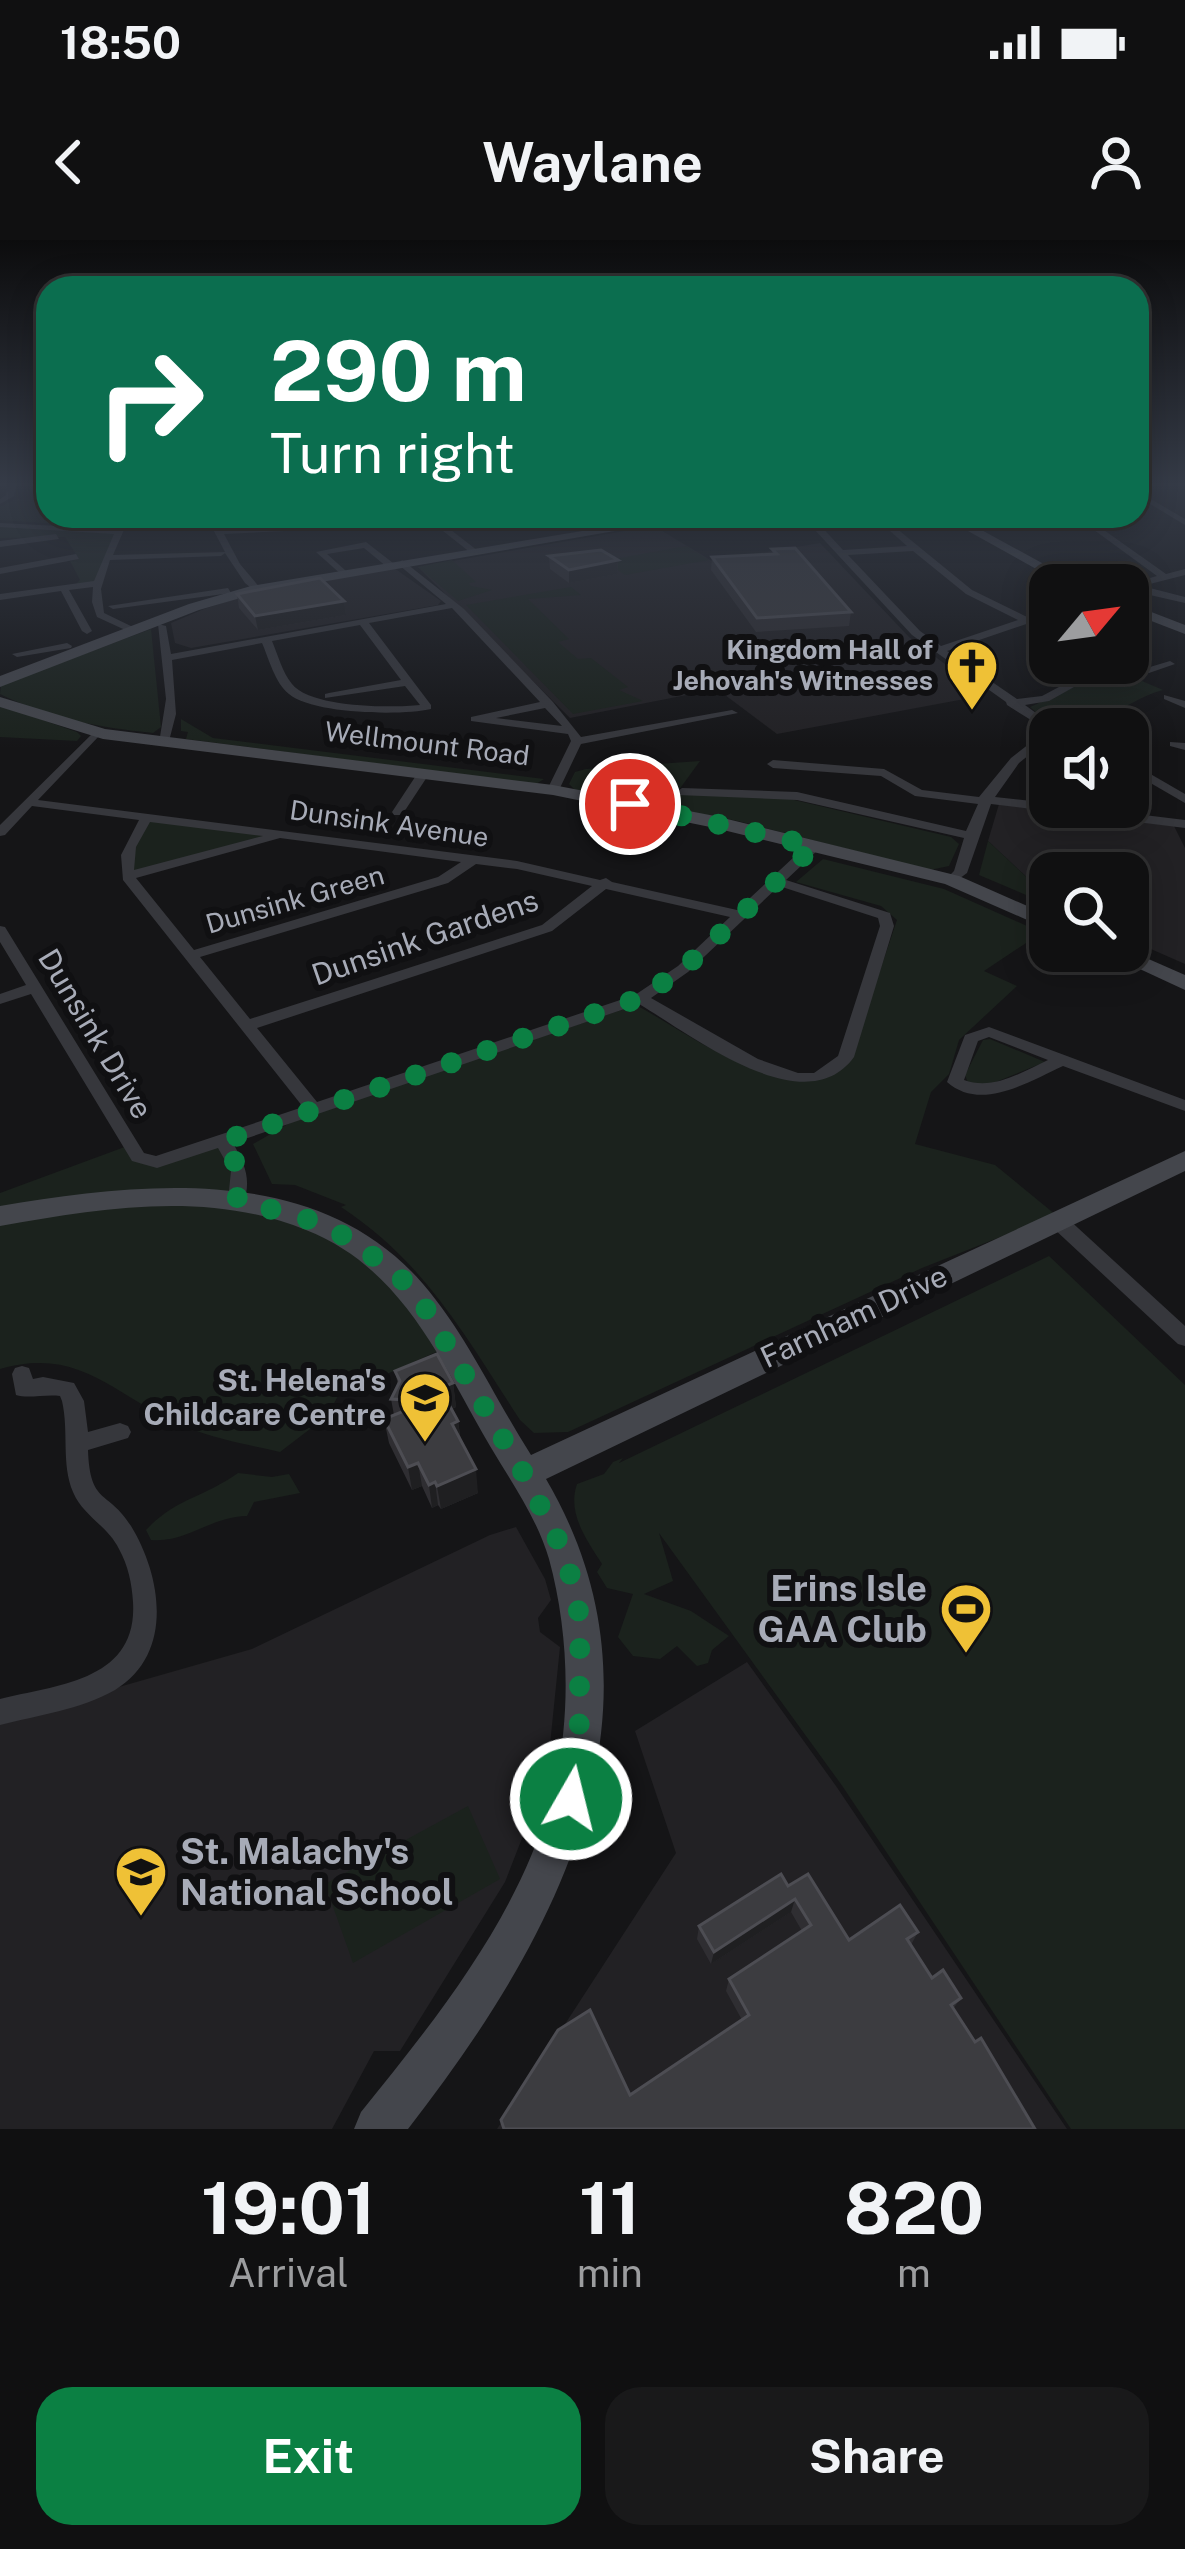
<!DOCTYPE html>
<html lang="en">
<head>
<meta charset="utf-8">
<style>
	body { margin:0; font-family:"Public Sans",sans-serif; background:#19191a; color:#f1f3f6; height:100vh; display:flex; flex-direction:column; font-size:45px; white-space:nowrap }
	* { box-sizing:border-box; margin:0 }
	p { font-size:39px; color:#9c9d9f }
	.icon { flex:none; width:66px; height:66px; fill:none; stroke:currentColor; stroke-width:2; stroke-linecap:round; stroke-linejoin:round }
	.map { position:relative; height:1889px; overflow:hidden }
	.drawer { display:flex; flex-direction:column; background:#101011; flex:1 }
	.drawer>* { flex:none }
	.guide { position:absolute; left:36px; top:36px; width:1113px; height:252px; border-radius:36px; box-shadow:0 6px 30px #0003,0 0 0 3px #303031; background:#0b6e4f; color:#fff; overflow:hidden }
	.needle { width:78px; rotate:61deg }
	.fabs { position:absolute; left:1029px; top:324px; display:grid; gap:24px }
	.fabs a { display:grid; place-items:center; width:120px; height:120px; border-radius:24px; background:#101011; box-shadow:0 6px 30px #0003,0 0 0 3px #303031; font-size:60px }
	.pin { position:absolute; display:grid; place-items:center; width:102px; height:102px; color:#fff; margin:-51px; border:6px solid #fff; border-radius:50%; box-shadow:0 3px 12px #0007 }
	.me { position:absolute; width:132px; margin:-66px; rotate:8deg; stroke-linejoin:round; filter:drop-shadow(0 0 9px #0008) }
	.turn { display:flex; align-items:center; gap:42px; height:252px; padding:0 36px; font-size:54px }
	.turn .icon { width:156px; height:156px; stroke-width:2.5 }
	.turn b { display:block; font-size:84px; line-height:102px }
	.eta { display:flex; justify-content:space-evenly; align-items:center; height:204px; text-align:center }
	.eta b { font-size:72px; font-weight:700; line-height:84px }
	.button { display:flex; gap:24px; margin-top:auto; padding:24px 36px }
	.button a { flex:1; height:138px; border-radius:36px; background:#0b8043; color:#fff; font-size:48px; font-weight:700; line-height:138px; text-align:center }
	.button a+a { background:#19191a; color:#f1f3f6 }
	.status { display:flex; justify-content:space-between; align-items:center; height:84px; padding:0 60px; background:#101011; direction:ltr }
	.status svg { height:33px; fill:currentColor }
	header { display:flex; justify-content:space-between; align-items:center; height:156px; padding:0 36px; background:#101011; font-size:54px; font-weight:700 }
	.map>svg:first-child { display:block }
	.built { fill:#222124 }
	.green { fill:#1b221d }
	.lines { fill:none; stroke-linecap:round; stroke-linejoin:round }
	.street { fill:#36373c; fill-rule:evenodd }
	.secondary { fill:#44464c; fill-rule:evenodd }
	.wall { fill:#2f2e32 }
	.shaded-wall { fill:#1f1f21 }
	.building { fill:#3c3c40; stroke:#4d4d53; stroke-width:3 }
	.route { stroke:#0b8043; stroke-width:21; stroke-dasharray:0 37.8 }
	.labels { text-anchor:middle; stroke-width:12; stroke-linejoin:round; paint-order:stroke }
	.far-poi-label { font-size:27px; font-weight:bold; fill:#a7abb7; stroke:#101012; text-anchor:end }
	.far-street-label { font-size:27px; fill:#a7abb7; stroke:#101012 }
	.street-label { font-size:30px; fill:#a7abb7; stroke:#101012 }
	.poi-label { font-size:30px; font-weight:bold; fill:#a7abb7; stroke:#101012; text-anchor:end }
	.near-poi-label { font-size:36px; font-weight:bold; fill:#a7abb7; stroke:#101012; text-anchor:end }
</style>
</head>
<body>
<div class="status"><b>18:50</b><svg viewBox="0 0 49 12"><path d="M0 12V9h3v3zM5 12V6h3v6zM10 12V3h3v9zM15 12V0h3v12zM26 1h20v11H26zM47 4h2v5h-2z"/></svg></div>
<header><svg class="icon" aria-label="back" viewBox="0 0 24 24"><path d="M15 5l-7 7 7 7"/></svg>Waylane<svg class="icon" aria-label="person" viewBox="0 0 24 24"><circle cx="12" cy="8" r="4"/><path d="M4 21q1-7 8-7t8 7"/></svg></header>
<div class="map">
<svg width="1185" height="1889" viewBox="0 0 1185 1889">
	<rect width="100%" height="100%" fill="#151517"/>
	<g class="built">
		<path d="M654,286L712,321L820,303L909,397L986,455L777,494L717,449L570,478L418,327Z"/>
		<path d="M394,328L441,361L438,365L191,408L175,403L171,383L204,369L244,356Z"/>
		<path d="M999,564L1174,586L1185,608V724L1128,699V633H1050V659L988,601Z"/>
		<path d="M516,1287L545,1339L551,1360L538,1378L540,1392L560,1407L547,1534L505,1642L400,1811H374L332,1889H0V1481L252,1409L490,1295Z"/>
		<path d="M747,1422L836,1546L1067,1889H497L676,1613L635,1491Z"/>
	</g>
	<g class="green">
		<path d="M16,259L48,261V276H89L76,285L0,280V267Z"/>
		<path d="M0,285L120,292L97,343L75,345L80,340L70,321L79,319L65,297L0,298Z"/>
		<path d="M686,306L709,320L625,335L604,321Z"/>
		<path d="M452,320L476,342L469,343L471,346L492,350L458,361L418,327Z"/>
		<path d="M571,347L581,355L528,359L569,399L558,402L578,419L591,418L628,447L619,450L643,461L573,474L466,365Z"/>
		<path d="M151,389L161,487L153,493C97,487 50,479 0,454L1,445Z"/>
		<path d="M1114,429L1163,450C1109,465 1084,515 1030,467Z"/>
		<path d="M0,465L77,492L81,496L77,501L0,497Z"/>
		<path d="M181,479L213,498L544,539L536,544L186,499L188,492L181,491Z"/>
		<path d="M700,521L676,554L790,559L951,597L959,604L949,626L930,630L738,581L575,550L569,544L575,532L586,529Z"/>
		<path d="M148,577L286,595L129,636V609Z"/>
		<path d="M988,601L1050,659V665L979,635Z"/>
		<path d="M823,619L944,649L1036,690L1029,701L984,731L1017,746L959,800L949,834L931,852L915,904L995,925L1056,975L922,1028L568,1192L534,1193L520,1180C465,1096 426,1023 341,967L346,965L295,945L272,944L253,904L293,881L636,765C692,795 799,878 851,818L897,680L881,666L796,642Z"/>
		<path d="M990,799L1045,822L986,846L968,843L965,835L983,800Z"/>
		<path d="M223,901L239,931L237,961L350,1000L447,1107L338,1156L327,1176L280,1212C250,1205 219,1200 189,1188C116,1160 85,1105 0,1129V953L130,905L147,922Z"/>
		<path d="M1049,1016L1185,1145V1889H1071L843,1547L659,1293L673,1341L644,1354L691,1371L729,1396L712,1410L708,1423L697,1426L677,1406L660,1419L633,1416L618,1397L633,1354L607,1348L597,1332L602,1324C586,1299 567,1273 577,1244L604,1234L613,1222L623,1218L619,1223Z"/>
		<path d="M238,1233L272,1237L289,1234L300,1253L254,1262L247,1276C209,1277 187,1303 151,1300L146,1290C176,1258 203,1258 238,1233Z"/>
		<path d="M468,1566L500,1639L353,1723L325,1644Z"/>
	</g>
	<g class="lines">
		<g class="street">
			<path d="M8,244H16L14,256L0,264V259L6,255Z"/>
			<path d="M1137,251L1185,279V285L1137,256Z"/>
			<path d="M122,276H130L113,315L225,312L206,276H214L222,289L325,284L335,281V276H343V282L326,289L224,294L240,324L261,349L256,352L245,343L225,313L221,316L110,320L101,349L104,373L137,389V393L134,394L97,377L92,362L93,347L69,350L92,391L87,394L82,391L61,351L0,360V354L94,341L114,294L0,287V283L117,289Z"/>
			<path d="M424,276H433L478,311L471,313Z"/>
			<path d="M513,276H522L534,286L527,288Z"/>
			<path d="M802,276H811L814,280L865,276L819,284L843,310L907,306L889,290L896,288L972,350L1027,377L1050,370V376L947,411L1017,459L1042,456L1104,423H1117L1049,461L1025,465L1058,489H1050V498L1019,523L995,557L1050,563V567H1079L1185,580V588L991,564L967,633L952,644L945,640L954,631L964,598L797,560L678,555L676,552L682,548L797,552L966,591L978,564L915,556L881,536L773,528L767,524L773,520L884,529L922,550L979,557L1011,518L1047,490L1007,465L1006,462L912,395ZM913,311L966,354L1018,380L941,406L920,391L848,315Z"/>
			<path d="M925,276H944L958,280L954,282Z"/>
			<path d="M1075,276H1084L1166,334L1185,329V335L1142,346L1185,357V363L1128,350V345H1125L1157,336Z"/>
			<path d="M56,294L59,299L0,307V301Z"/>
			<path d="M366,302L393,323V327H387L364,308L327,314L346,331L343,336L316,312Z"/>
			<path d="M76,314L79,319L0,334V328Z"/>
			<path d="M402,320L464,369L553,462L581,497L732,470L738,473L581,504L559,550L549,553L547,550L571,501L568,494L471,481V477L540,462L452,368L369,383L431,465V469C401,476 313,474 289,454C275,443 269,419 262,403L172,420L176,474L169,501L159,503L166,459L158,384L166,386L171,414L446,364L399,325ZM360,385L401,440L329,453L325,454V458L405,446L420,465C391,468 311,468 292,444C282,432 278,415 272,401ZM545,468L562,486L496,478Z"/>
			<path d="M228,348L231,353L113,369L108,366Z"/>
			<path d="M67,403L72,406L71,408L17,417L12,414Z"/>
			<path d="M1128,418L1150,427L1170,421L1175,424L1149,433L1124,423H1128Z"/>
			<path d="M1164,455L1185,461V468L1164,459Z"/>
			<path d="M96,490L100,491V495L38,560L517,621L600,640L606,638L612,642L737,670L809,603H819V609L786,640L890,673L894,686L854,817C805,885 690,794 639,764L233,903C245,925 252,939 243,965H231L228,960L231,931L218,908L157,928L132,921L31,754L0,764V754L26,745L0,702V686L5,687L144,913L156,916L303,867L123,640L121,615L139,580L32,566L5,595L0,596V585ZM150,582L263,596L134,630L136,607ZM280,598L461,622L438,637L194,710L136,638ZM476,624L517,629L592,646L542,685L250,779L200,717L448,643ZM779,646L878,678L880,686L838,816L814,833H798L758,819L651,758L688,732ZM606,649L730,677L678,726L635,755L317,862L257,788L552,691Z"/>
			<path d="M1170,502L1185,503V510L1170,506Z"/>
			<path d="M1128,521L1185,554V563L1128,530Z"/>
			<path d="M419,531L429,534L402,575H394L392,572Z"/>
			<path d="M989,787L1185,860V871L1063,826C1028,842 981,872 947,842L965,795ZM989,797L1048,820C1022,832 993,851 964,840L978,801Z"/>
			<path d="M1059,975L1066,977L1185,1086V1106L1178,1104L1052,987L1050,982L1052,977Z"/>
			<path d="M22,1126L29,1128L33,1139L43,1137L74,1143L84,1161L88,1192L120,1183L128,1186L131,1192L128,1198L88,1210C90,1266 108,1249 131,1286C162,1337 174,1414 115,1450C80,1470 38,1475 0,1485V1459C57,1445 138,1441 133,1362C132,1344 128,1325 119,1309C108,1286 83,1276 73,1252C61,1224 69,1191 62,1161L60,1156C45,1154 28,1159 16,1155L12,1134L15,1128Z"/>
		</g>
		<g class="secondary">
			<path d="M673,276H701L258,353L199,370L0,447V436L189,364L251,346Z"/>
			<path d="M941,276H956L1082,345H1065Z"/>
			<path d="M1128,363L1185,385V394L1128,372Z"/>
			<path d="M0,457L105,489L553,545L715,576L959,636L1050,676V690L945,644L715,588L553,555L103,499L0,467Z"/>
			<path d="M1128,710L1185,735V750L1101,711Z"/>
			<path d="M1185,911V931L546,1239C682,1471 554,1701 408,1889H354L361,1872C436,1779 516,1680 550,1563C572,1486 570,1396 549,1319C537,1278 512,1243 490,1206C441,1122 403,1028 306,990C208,950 101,968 0,986V966C142,942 318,922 423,1044C467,1095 495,1159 531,1215Z"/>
		</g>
	</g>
	<g class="wall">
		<path d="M772,309L851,372L849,386L756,392L711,330L712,317L772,314Z"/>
		<path d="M549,316L618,320L617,334L569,343L550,329Z"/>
		<path d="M237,354L344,361L346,375L258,390L239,368Z"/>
		<path d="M395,1131L453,1143L456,1167L452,1169L458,1181L461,1202L478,1253L441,1269L438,1265L432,1268L422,1246L412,1250L389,1203L384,1179L394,1175L391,1159L398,1145Z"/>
		<path d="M788,1646L849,1700L918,1692L911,1705L932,1738L961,1758L953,1769L1035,1889H503L501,1880L630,1855L742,1780L726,1751L729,1739L802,1691L791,1672L711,1724L697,1699L699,1686Z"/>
	</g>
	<g class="shaded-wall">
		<path d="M618,320L617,334L569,343V330Z"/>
		<path d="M344,361L346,375L258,390L255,376Z"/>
		<path d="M453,1143L456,1167L443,1172L440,1148Z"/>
		<path d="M458,1181L461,1205L452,1184Z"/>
		<path d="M418,1223L422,1246L412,1250L408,1227Z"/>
		<path d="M476,1229L478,1253L441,1269L437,1246Z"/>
		<path d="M435,1242L438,1265L432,1268L429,1245Z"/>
		<path d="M795,1659L791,1672L711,1724L714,1712Z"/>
	</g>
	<g class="building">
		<path d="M795,308L851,372L757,378L712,317L777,314L772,309Z"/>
		<path d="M601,310L618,320L569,330L549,316Z"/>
		<path d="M320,338L344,361L255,376L237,354Z"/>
		<path d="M437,1114L453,1143L440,1148L458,1181L452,1184L476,1229L437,1246L435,1242L429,1245L418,1223L408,1227L384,1179L429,1161L391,1159L400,1141L395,1131Z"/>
		<path d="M781,1634L788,1646L808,1634L849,1700L900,1665L918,1692L907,1699L932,1738L943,1730L961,1758L951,1765L975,1802L981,1798L1035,1889H504L501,1880L558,1790L590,1770L630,1855L749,1775L729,1739L811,1685L795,1659L714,1712L699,1686Z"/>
	</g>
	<linearGradient id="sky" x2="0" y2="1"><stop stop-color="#0c0c0d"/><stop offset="0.48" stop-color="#353b47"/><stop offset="1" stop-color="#353b47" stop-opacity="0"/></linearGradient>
	<rect width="1185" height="508" fill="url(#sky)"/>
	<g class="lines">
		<path class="route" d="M571,1559L579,1512L580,1378L566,1316L524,1234L423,1064L400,1037L350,999L314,981L237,960L240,931L223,901L640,758L683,729L814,606L630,564"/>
	</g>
	<defs>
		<g id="church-pin" transform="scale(2.7)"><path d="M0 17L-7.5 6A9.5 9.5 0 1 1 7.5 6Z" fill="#efc136" stroke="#101012"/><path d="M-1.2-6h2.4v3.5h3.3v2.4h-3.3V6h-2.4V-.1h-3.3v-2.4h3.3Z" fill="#111"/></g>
		<g id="school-pin" transform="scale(2.7)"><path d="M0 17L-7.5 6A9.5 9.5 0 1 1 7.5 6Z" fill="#efc136" stroke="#101012"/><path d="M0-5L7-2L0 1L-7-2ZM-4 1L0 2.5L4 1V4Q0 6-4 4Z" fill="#111"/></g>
		<g id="stadium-pin" transform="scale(2.7)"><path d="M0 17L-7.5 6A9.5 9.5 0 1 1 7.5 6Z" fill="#efc136" stroke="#101012"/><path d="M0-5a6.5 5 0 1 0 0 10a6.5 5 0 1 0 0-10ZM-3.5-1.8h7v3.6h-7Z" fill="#111"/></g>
	</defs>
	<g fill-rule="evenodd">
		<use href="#church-pin" x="972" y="426"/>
		<use href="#school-pin" x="425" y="1158"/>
		<use href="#stadium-pin" x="966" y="1369"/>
		<use href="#school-pin" x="141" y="1632"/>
	</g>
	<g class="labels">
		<g class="far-poi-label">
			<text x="933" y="419">Kingdom Hall of<tspan x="933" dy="31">Jehovah's Witnesses</tspan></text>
		</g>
		<g class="far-street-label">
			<text transform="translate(427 504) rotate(7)" y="9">Wellmount Road</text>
			<text transform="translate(389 584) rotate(8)" y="9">Dunsink Avenue</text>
			<text transform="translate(295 660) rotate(-16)" y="9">Dunsink Green</text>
		</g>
		<g class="street-label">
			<text transform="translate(425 698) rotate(-19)" y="10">Dunsink Gardens</text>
			<text transform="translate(95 794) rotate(59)" y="10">Dunsink Drive</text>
			<text transform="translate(854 1077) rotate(-25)" y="10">Farnham Drive</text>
		</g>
		<g class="poi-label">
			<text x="386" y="1151">St. Helena's<tspan x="386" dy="34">Childcare Centre</tspan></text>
		</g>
		<g class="near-poi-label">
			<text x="927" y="1361">Erins Isle<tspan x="927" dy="41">GAA Club</tspan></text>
			<text x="180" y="1624" text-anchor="start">St. Malachy's<tspan x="180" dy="41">National School</tspan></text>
		</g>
	</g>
</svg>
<div class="fabs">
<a><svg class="needle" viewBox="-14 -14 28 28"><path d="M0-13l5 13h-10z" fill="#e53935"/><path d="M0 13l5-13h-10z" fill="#9c9d9f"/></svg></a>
<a><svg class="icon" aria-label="sound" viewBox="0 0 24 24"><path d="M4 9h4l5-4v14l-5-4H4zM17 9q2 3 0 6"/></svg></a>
<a><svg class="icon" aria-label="search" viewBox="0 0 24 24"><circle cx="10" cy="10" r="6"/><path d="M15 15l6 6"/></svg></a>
</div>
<div class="pin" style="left:630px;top:564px;background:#d93025"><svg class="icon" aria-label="arrive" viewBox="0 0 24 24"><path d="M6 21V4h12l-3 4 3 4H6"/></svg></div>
<svg class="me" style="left:571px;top:1559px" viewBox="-20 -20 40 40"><circle r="17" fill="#0b8043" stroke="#fff" stroke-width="3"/><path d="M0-11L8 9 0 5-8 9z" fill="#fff"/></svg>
<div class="guide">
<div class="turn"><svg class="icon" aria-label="right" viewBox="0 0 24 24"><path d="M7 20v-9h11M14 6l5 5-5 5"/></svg><div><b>290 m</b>Turn right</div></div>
</div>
</div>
<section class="drawer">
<div class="eta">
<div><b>19:01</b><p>Arrival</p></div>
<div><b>11</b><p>min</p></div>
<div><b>820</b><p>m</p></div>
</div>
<div class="button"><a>Exit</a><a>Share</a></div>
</section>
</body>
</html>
